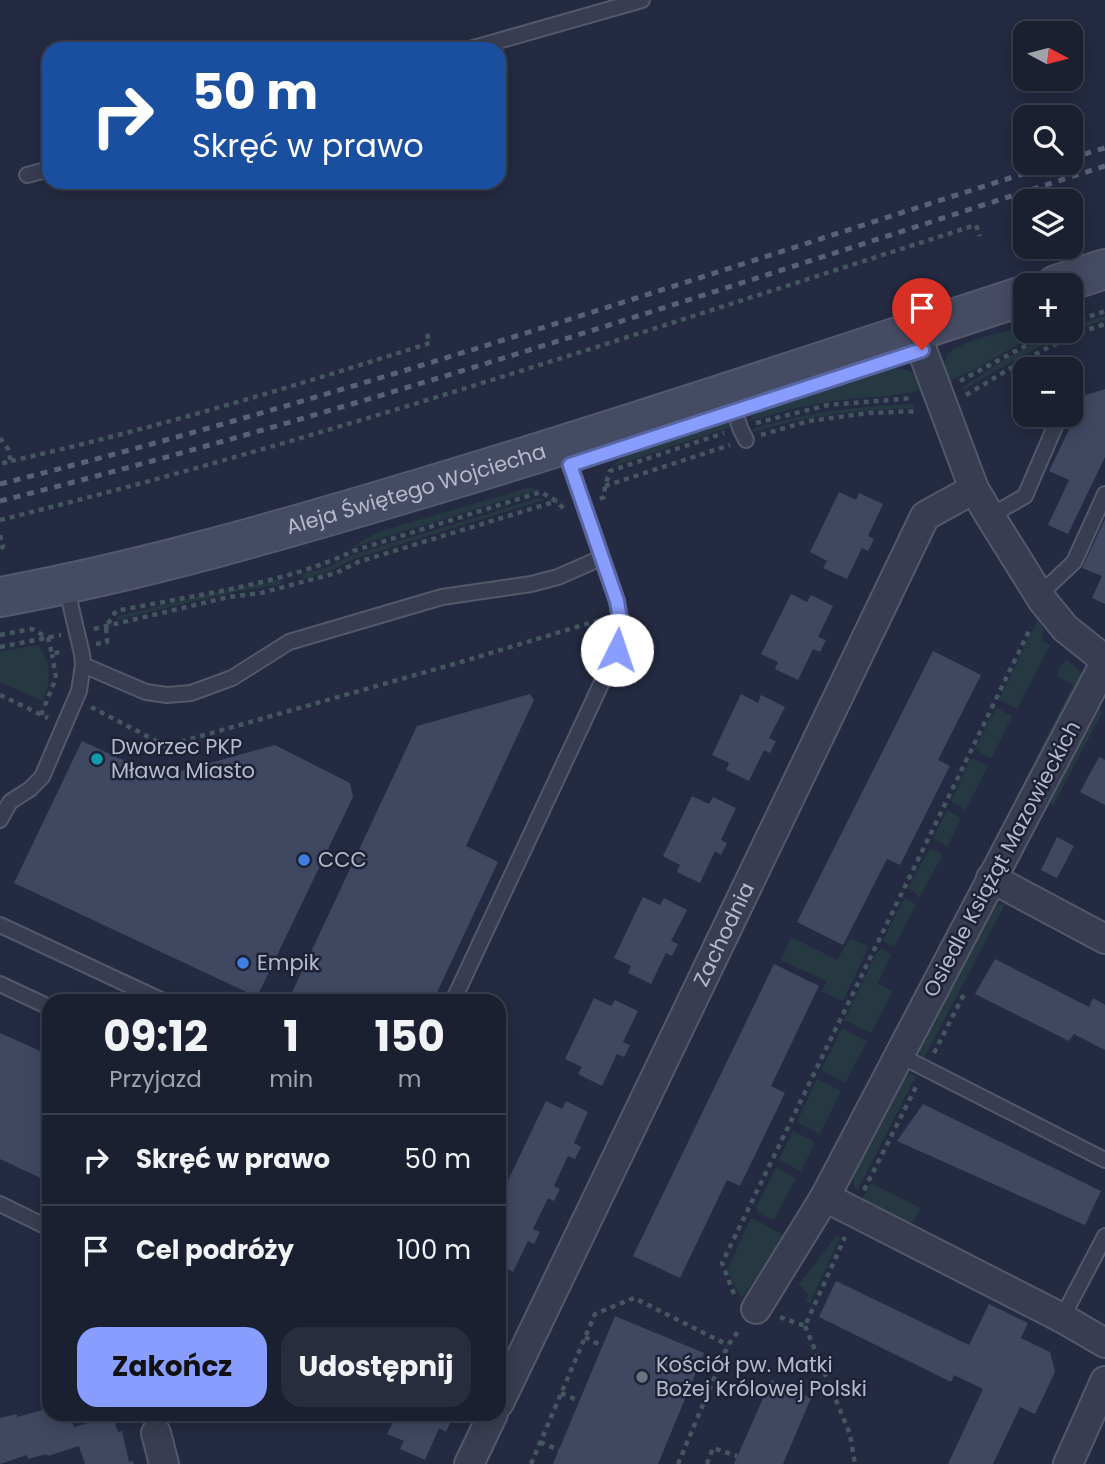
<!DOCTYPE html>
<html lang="pl">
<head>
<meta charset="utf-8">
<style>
	body { margin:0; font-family:Poppins,sans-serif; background:#282d3d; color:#f1f3f6; height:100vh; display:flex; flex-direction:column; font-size:26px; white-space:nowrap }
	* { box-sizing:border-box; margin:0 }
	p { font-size:23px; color:#a0a3ab }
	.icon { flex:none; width:38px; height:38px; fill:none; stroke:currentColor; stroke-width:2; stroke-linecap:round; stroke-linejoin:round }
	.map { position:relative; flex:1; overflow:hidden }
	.drawer { position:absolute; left:42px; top:994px; width:464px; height:427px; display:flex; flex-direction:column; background:#1b2031; border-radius:21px; box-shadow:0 4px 18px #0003,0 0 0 2px #393e4d }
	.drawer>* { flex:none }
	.banner { position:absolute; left:42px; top:42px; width:464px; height:147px; border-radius:21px; box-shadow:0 4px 18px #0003,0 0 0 2px #393e4d; background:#1a4fa0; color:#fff; overflow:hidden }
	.needle { width:46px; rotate:97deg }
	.controls { position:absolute; left:1013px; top:21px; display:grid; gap:14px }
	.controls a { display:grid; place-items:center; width:70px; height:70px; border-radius:14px; background:#1b2031; box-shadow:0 4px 18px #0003,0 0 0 2px #393e4d; font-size:35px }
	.pin { position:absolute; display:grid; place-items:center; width:60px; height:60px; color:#fff; margin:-72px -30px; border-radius:50% 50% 50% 0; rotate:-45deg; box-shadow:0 0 7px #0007 }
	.pin .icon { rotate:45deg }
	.me { position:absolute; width:77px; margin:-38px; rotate:4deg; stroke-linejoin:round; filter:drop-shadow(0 0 5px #0008) }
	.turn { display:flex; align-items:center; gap:24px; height:147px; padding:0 35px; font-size:32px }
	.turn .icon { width:91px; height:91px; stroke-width:2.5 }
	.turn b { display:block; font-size:49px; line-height:60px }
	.eta { display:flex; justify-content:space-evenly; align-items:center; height:119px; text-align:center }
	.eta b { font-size:42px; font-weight:700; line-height:49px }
	.action { display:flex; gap:14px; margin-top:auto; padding:14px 35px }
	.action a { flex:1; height:80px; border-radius:21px; background:#889dfd; color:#111; font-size:28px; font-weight:700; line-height:80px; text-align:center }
	.action a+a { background:#282d3d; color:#f1f3f6 }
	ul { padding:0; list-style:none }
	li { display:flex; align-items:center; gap:21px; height:91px; padding:0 35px; border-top:2px solid #393e4d }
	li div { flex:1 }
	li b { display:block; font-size:26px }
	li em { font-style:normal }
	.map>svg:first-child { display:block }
	.green { fill:#263942 }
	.building { fill:#404761 }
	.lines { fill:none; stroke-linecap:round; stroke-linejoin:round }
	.lane-casing { stroke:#53586b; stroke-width:18 }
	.street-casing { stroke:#53586b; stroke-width:32 }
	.secondary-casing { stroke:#53586b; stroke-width:42 }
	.path { stroke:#44565f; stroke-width:4.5; stroke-dasharray:5 5; stroke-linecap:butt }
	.lane { stroke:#383d51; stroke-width:14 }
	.street { stroke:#383d51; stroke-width:28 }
	.secondary { stroke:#464b64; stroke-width:38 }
	.rail { stroke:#5a6078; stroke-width:5; stroke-dasharray:7 7; stroke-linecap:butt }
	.route-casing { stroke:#5866a4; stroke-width:18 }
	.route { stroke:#889dfd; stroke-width:12 }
	.culture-dot { fill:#0f9aa8; stroke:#1d2236; stroke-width:2.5 }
	.shop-dot { fill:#3f7fe0; stroke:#1d2236; stroke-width:2.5 }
	.worship-dot { fill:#6b7280; stroke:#1d2236; stroke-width:2.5 }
	.labels { text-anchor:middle; stroke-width:5; stroke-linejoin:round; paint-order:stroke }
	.street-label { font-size:21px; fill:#b5b9cb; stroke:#1d2236 }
	.poi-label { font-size:21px; fill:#b5b9cb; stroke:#1d2236; text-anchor:start }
</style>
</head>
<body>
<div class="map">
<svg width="1105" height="1464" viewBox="0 0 1105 1464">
	<rect width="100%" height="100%" fill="#242a41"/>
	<g class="green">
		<path d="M1105,316V320C1053,336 1009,363 963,390L962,388C986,372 1044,331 1071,331V327Z"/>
		<path d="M1025,326L1026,331H1042L972,371L948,381C945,372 942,363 948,354C958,341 1008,331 1025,326Z"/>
		<path d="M894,368C910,369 918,374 925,389C895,398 865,396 834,401C806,405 778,412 750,421L752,415Z"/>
		<path d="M914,404V408C859,410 807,415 754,432L752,429C806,412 858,406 914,404Z"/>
		<path d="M729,422L734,426L610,467L627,455Z"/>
		<path d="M527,488L541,489L350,548L378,532Z"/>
		<path d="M539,498L544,500L354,559L330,571L303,579L302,574L328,567L352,555Z"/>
		<path d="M280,580L281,584L229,593L116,620L118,616L221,591Z"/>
		<path d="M1038,619L1044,631L1042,641L1050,645L1017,709L999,700Z"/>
		<path d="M39,645C51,664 52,682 42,701L0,682V651Z"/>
		<path d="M1067,660L1086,676L942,950L939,949L1073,685L1057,676L1062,664Z"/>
		<path d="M1098,701L1102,713L1053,806L1048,798Z"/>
		<path d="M998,709L1012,716L991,759L975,749L995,710Z"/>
		<path d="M973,759L988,766L965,810L951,801L970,760Z"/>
		<path d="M947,810L961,818L947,847L933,838Z"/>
		<path d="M930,848L943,854L920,897L908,888Z"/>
		<path d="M907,899L916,905L894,946L883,941L903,900Z"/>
		<path d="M1005,904L923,1060L919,1051L920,1045L988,913L996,905Z"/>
		<path d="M791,937L837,960L850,939L869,946L843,1001L822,992L826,981L781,960Z"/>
		<path d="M882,949L891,954L878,984L893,991L871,1033L844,1020L878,950Z"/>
		<path d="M842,1028L867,1041L845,1083L821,1070Z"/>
		<path d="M909,1074L916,1076L857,1191L853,1181L856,1166L901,1080Z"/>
		<path d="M817,1079L841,1091L820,1134L797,1122Z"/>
		<path d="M793,1131L815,1142L801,1171L779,1160Z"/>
		<path d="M776,1167L796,1178L774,1220L759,1214L756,1207Z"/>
		<path d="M871,1183L921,1208L911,1225L866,1202L863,1198Z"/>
		<path d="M751,1218L787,1237L741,1298L727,1270Z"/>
		<path d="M837,1235L840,1238L810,1303L806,1302L808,1295L799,1284Z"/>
	</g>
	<g class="building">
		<path d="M1105,389V457L1068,534L1048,525L1069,480L1049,471L1079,409L1076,398Z"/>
		<path d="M839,492L856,500L859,493L883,504L868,536L874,539L868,551L862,548L847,579L823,568L827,561L810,552Z"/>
		<path d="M1105,519V604L1092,598L1102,576L1082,568Z"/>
		<path d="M791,594L807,602L811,595L833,606L818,637L826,640L820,652L813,649L798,680L775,669L778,662L761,654Z"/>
		<path d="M933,651L981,675L938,760L950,766L900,865L887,859L843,945L797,922Z"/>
		<path d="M530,694L534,700L466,846L498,862L433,1001H288L417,726Z"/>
		<path d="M741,694L758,703L761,695L785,707L769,738L776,741L770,753L764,750L749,781L726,770L729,763L712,755Z"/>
		<path d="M82,741L159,777L275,745L350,783L353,797L257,997L14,883Z"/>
		<path d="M1099,757L1105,760V805L1080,792Z"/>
		<path d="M692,796L709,804L713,797L736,808L721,840L727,843L721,855L715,851L700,883L677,872L680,865L663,856Z"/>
		<path d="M1057,837L1074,846L1057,878L1041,870Z"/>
		<path d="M643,897L660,905L664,898L687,910L671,941L678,944L672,956L666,953L651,984L628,973L631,966L614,958Z"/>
		<path d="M995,959L1089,1007L1093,998L1105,1005V1050L1074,1034L1069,1041L975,994Z"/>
		<path d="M774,964L819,986L771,1086L785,1093L740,1186L727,1180L680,1278L633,1256Z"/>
		<path d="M594,998L611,1006L615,1000L638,1011L623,1042L630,1045L624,1057L617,1054L602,1086L578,1074L582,1067L565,1059Z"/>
		<path d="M0,1033L49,1055V1182L0,1159Z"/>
		<path d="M546,1101L562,1109L566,1101L588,1112L574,1143L581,1147L575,1159L568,1156L554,1186L560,1189L554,1201L548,1198L533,1229L540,1232L534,1244L528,1241L513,1272L499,1265V1199Z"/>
		<path d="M923,1104L1101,1191L1085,1225L897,1141Z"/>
		<path d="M836,1281L969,1345L989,1304L1028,1323L1021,1338L1050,1352L1055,1372L1035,1414L1020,1407L993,1464H948L983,1389L954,1375L951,1382L819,1317Z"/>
		<path d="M615,1316L704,1353L658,1464H553Z"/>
		<path d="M771,1380L811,1398L783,1464H734Z"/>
		<path d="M49,1408V1414H68L74,1427L113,1416L118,1432L122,1431L129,1462L133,1461L134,1464H85L79,1446L48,1456L47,1454L28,1459L27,1455L0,1464V1418L17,1414V1417Z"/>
		<path d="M397,1414H446L445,1416L452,1419L446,1432L439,1428L425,1460L400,1449L404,1441L387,1434Z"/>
	</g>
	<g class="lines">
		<g class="lane-casing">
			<g id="lane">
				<path d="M470,49L642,0"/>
				<path d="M27,175L49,169"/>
				<path d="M730,393L740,428L746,440"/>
				<path d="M990,516L1025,496L1060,415"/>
				<path d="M1039,595L1074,562L1105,494"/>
				<path d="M83,665L146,692L167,695L191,693L232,678L289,642L442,597L531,584L558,577L601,558"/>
				<path d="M0,820L10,802L30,789L42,777L79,691L83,665L82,654L66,586"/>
				<path d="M0,925L163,1001"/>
				<path d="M0,984L49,1007"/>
				<path d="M453,1001L617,650L620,619L617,601L564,448"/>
				<path d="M899,1055L1105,1160"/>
				<path d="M0,1204L49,1228"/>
				<path d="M1062,1318L1105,1236"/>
			</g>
		</g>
		<g class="street-casing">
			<g id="street">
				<path d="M915,331L974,489L990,516L1043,601L1065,628L1105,660"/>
				<path d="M1105,663L825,1197L1062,1318L1105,1343"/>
				<path d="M991,878L1105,939"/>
				<path d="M756,1309L825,1197"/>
				<path id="s1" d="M499,1403L925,516L974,489"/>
				<path d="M156,1433L164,1464"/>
				<path d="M469,1464L493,1414"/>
				<path d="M1068,1464L1105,1381"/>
			</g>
		</g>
		<g class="secondary-casing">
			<g id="secondary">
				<path d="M1056,285L1105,269"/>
				<path id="s2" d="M0,597C141,571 279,531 416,490C621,429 823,361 1026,295"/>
			</g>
		</g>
		<g class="path">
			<path d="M1071,323L1105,311"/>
			<path d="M960,381L1053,331"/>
			<path d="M966,395C1013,367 1052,341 1105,324"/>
			<path d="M756,423L828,405L913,398"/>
			<path d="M761,435L809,421L869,413L918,411"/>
			<path d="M0,438L8,449L11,461L0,464"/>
			<path d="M11,461C153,429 292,387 430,343L427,334"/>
			<path d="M605,486L730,445"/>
			<path d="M600,499L604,497L605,486L610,471L724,433"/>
			<path d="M0,520C330,438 653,328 976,225L980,236"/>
			<path d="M0,535L3,546L0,550"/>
			<path d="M94,629L229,597L261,593L336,573L358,562L557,501"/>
			<path d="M0,635L32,629L48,638L52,654L64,651"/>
			<path d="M96,644L107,642L106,627L116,611C189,596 286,584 353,551L541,492L556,501L565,510"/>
			<path d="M0,647L61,635"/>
			<path d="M0,695L48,718"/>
			<path d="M92,710L93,708L166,746L461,662L603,619"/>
			<path d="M41,715L56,678L52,654"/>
			<path d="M934,1053L965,992"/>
			<path d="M864,1190L917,1085"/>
			<path d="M734,1294L722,1263L1031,627"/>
			<path d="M780,1317L805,1326L845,1237"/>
			<path d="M805,1326L850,1434L855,1464"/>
			<path d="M585,1337L602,1346"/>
			<path d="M561,1393L579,1401"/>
			<path d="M540,1442L559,1450"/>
			<path d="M531,1464L595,1314L634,1298L728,1345"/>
			<path d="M678,1464L728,1345L740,1329"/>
			<path d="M707,1464L713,1448L737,1456"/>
		</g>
		<use href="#lane" class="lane"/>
		<use href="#street" class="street"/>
		<use href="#secondary" class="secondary"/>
		<g class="rail">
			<path d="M1071,158L1105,148"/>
			<path d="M0,484C357,394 707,274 1057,163"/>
			<path d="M0,501C373,407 738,283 1105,166"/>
		</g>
	</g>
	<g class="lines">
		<g class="route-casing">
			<path id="route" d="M617,650L620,619L617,601L570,465L922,350"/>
		</g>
		<use href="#route" class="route"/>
	</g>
	<circle class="culture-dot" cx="97" cy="759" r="7"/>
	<g class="shop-dot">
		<circle cx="304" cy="860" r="7"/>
		<circle cx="243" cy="963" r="7"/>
	</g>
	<circle class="worship-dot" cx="642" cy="1377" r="7"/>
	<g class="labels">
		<g class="street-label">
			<text dy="7" stroke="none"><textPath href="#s2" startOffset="430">Aleja Świętego Wojciecha</textPath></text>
			<text transform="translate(1002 859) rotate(-62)" y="7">Osiedle Książąt Mazowieckich</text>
			<text dy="7" stroke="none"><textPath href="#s1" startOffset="520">Zachodnia</textPath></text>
		</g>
		<g class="poi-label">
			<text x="111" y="754">Dworzec PKP<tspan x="111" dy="24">Mława Miasto</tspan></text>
			<text x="318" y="867">CCC</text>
			<text x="257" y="970">Empik</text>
			<text x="656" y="1372">Kościół pw. Matki<tspan x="656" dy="24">Bożej Królowej Polski</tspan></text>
		</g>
	</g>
</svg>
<div class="controls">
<a><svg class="needle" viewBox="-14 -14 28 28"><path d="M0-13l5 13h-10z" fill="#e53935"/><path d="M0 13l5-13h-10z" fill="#a0a3ab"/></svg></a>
<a><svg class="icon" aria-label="search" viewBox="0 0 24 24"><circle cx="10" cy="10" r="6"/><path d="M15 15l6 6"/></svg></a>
<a><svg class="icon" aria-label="layers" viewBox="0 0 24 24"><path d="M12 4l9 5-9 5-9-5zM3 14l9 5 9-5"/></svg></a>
<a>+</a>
<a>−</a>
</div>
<div class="pin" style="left:922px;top:350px;background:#d93025"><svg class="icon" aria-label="arrive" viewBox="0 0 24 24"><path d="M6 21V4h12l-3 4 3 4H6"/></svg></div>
<svg class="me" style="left:617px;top:650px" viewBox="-20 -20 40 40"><circle r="19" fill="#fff"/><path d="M0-13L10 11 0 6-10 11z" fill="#889dfd"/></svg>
<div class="banner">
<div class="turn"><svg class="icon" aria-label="right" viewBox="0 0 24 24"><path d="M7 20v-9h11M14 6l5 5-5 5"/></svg><div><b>50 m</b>Skręć w prawo</div></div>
</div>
<section class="drawer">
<div class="eta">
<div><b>09:12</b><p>Przyjazd</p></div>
<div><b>1</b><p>min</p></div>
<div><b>150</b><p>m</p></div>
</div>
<ul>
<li><svg class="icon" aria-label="right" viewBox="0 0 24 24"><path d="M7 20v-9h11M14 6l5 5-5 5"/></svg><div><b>Skręć w prawo</b></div><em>50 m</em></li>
<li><svg class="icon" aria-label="arrive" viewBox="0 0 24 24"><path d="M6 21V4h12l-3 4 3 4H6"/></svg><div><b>Cel podróży</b></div><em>100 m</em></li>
</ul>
<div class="action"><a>Zakończ</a><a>Udostępnij</a></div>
</section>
</div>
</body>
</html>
